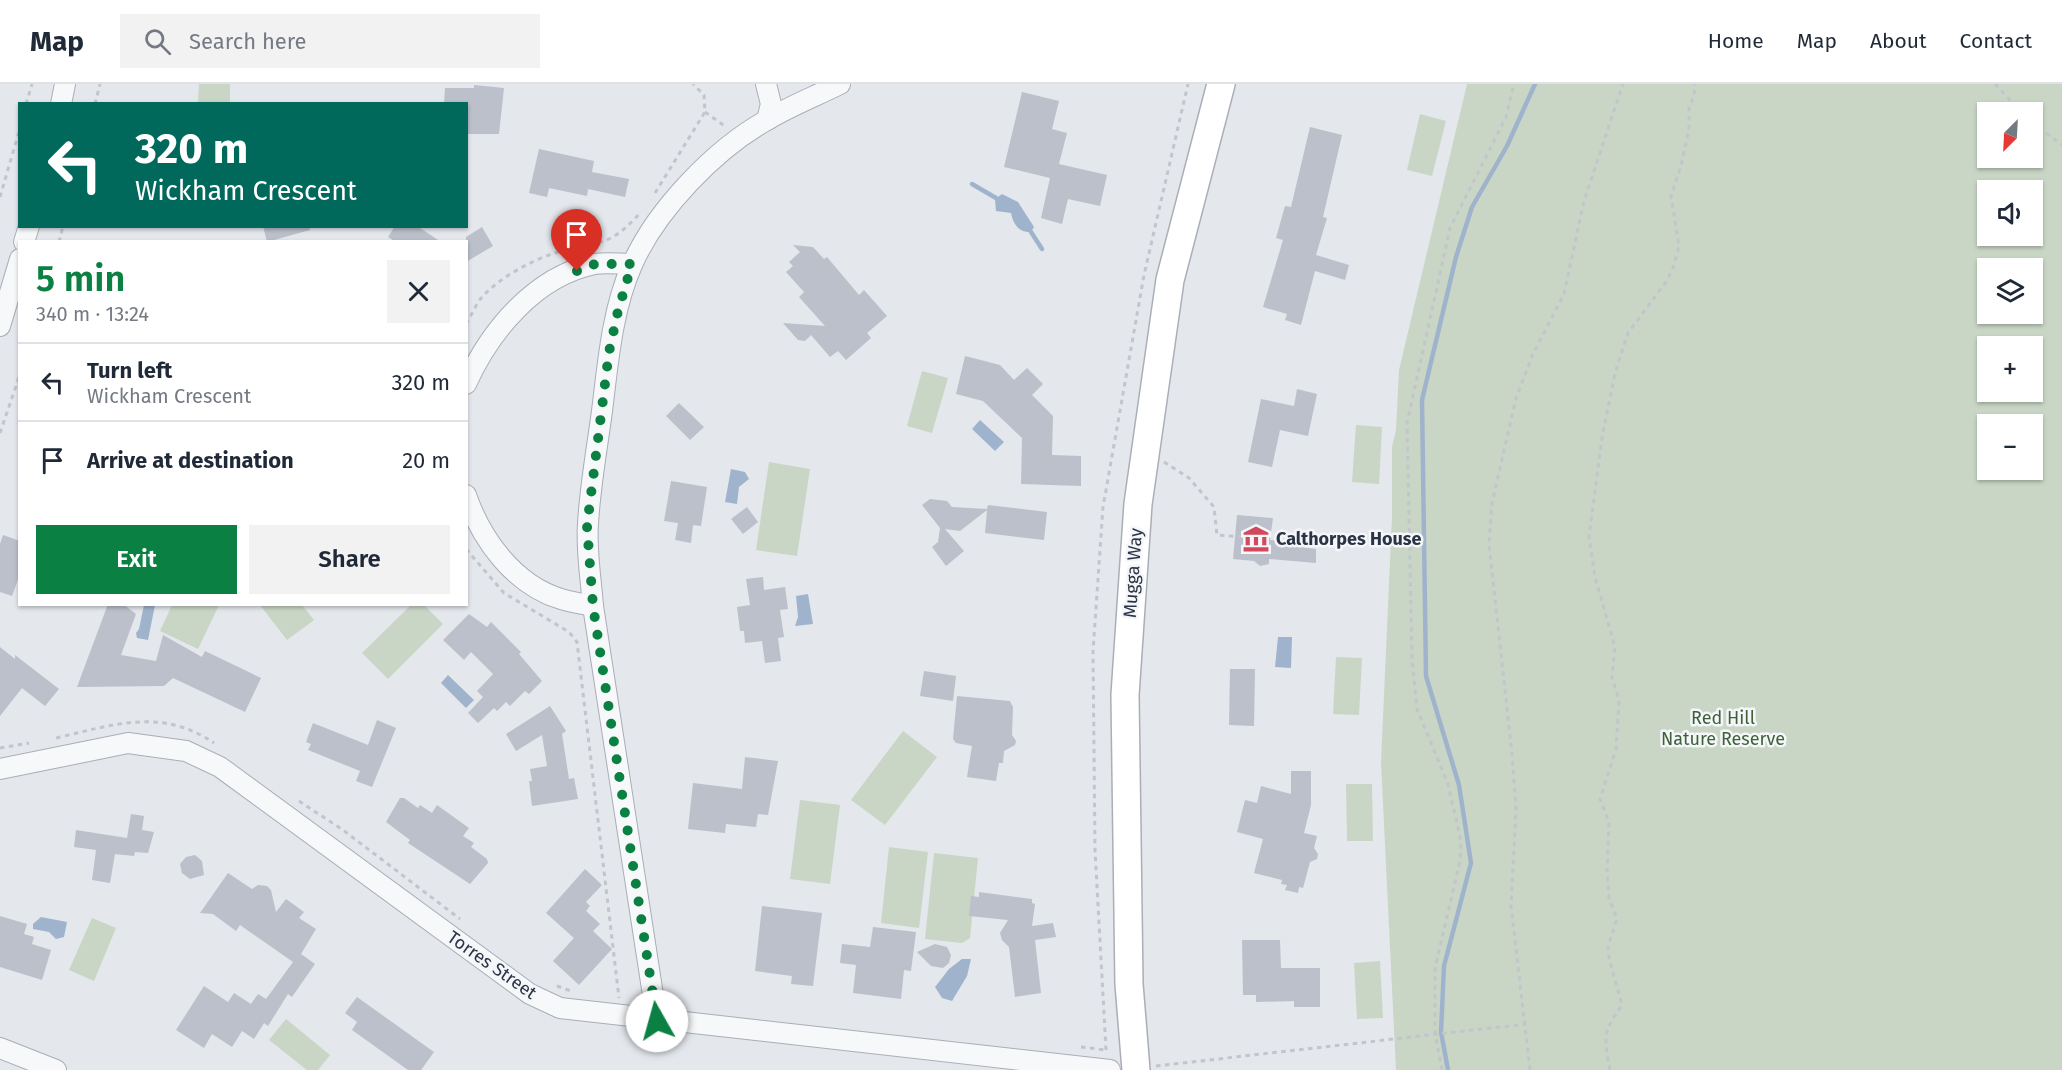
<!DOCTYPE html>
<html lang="en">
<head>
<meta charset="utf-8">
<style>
	body { margin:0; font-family:"Fira Sans",sans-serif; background:#f2f2f3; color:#1f2937; height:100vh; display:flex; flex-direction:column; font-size:22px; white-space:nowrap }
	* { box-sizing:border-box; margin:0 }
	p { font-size:20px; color:#747a83 }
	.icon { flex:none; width:33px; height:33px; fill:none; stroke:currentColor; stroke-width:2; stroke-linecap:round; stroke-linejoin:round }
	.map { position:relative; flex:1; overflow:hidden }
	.details { position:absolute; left:18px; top:156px; width:450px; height:366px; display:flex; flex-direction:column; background:#fff; border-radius:0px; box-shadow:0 2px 4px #0004 }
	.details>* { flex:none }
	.hud { position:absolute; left:18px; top:18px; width:450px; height:126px; border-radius:0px; box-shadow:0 2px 4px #0004; background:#00695c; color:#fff; overflow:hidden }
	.needle { width:39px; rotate:204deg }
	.controls { position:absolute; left:1977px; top:18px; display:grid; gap:12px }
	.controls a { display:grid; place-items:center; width:66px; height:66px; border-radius:0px; background:#fff; box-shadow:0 2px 4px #0004; font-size:30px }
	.pin { position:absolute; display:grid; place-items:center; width:51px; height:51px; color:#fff; margin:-62px -26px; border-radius:50% 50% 50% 0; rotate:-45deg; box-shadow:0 0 6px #0007 }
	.pin .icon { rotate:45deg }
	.me { position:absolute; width:66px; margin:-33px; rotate:353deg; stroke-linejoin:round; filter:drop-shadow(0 0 4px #0008) }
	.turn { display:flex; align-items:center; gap:21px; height:126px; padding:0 18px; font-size:27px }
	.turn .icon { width:78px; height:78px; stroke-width:2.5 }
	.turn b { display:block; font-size:42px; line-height:51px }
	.round { display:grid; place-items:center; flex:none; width:63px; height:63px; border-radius:0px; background:#f2f2f3 }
	.overview { display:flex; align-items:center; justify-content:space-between; height:102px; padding:0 18px }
	h1 { font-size:36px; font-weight:600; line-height:45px; color:#0b8043 }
	.button { display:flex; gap:12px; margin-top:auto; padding:12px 18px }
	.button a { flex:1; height:69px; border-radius:0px; background:#0b8043; color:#fff; font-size:24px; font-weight:600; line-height:69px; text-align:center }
	.button a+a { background:#f2f2f3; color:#1f2937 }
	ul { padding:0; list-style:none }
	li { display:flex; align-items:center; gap:18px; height:78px; padding:0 18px; border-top:2px solid #e0e1e3 }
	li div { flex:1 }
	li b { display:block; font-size:22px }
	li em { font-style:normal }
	header { display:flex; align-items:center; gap:36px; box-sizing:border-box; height:84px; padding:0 30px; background:#fff; border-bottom:2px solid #e0e1e3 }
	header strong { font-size:28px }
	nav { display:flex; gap:33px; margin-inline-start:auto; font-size:21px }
	.search { width:420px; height:54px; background:#f2f2f3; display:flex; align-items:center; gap:15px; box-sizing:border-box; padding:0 21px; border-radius:0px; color:#747a83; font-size:22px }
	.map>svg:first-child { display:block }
	.green { fill:#c9d6c5; fill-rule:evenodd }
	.water { fill:#9fb4cc }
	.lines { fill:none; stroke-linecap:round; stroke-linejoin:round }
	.stream { stroke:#9fb4cc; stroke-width:4.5 }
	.building { fill:#bbc0ca }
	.street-casing { stroke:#a9aeb7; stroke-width:22 }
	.secondary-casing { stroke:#a9aeb7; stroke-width:30 }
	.path { stroke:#c2c5cb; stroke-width:3; stroke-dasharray:4.5 4.5; stroke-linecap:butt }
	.street { stroke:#f7f8fa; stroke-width:20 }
	.secondary { stroke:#fff; stroke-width:27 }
	.route { stroke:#0b8043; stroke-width:10; stroke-dasharray:0 18 }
	.labels { text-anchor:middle; stroke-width:5; stroke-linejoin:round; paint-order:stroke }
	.poi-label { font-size:18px; font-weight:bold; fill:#2b3445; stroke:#f4f6f9; text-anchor:start }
	.street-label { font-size:18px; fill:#2b3445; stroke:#f4f6f9 }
	.park-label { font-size:18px; fill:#3f6138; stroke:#f4f6f9 }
</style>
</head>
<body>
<header>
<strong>Map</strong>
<div class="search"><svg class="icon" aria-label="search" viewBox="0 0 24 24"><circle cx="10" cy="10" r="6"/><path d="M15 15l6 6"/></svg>Search here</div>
<nav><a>Home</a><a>Map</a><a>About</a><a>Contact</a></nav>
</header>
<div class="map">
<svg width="2062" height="986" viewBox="0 0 2062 986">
	<rect width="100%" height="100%" fill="#e4e7ec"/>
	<g class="green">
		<path d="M199,0H230V19H198Z"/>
		<path d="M1467,0H2062V986H1396L1381,678L1392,433V363L1396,346L1399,286ZM1988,28H2032V74H1988ZM1988,106H2032V152H1988ZM1988,184H2032V230H1988ZM1988,262H2032V308H1988ZM1988,340H2032V386H1988Z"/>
		<path d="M1420,30L1446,37L1432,92L1407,86Z"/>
		<path d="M922,287L948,294L932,349L907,342Z"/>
		<path d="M1356,341L1382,343L1379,400L1352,398Z"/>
		<path d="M769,378L810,385L797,472L756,466Z"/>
		<path d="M172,521H219L198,565L160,547Z"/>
		<path d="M260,521H302L314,536L287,556Z"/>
		<path d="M411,521H424L443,540L388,595L362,569Z"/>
		<path d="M1336,573L1362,574L1359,631L1333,630Z"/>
		<path d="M903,647L937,673L885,741L851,716Z"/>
		<path d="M1346,700H1372L1373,757H1347Z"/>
		<path d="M800,716L840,721L830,800L790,795Z"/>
		<path d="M889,763L928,768L919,844L881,839Z"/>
		<path d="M934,769L978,774L970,854L962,859L925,855Z"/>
		<path d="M92,834L116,844L94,897L69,886Z"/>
		<path d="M1380,877L1383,934L1357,935L1354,879Z"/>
		<path d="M286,935L330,971L318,986H307L269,956Z"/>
	</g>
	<g class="water">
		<path d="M1002,110L1018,118L1034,143L1031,148C1019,149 1013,140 1011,129L996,127L995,115Z"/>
		<path d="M980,336L1004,358L995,367L972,345Z"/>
		<path d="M731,385L745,388L749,395L739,403L737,420L725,418Z"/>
		<path d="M808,510L813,540L795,542L798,533L796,512Z"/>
		<path d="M144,521H155L148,556L137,554L136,549L139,545Z"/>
		<path d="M1278,553H1292L1291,584L1275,583Z"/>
		<path d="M448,591L474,616L466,624L441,599Z"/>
		<path d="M41,833L67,838L64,853L56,855L49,848L33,845V840Z"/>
		<path d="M962,875H971L967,892L952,917L942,914L935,903L949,885Z"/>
	</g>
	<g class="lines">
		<g class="stream">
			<path d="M972,100L996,114"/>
			<path d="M1031,148L1042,165"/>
			<path d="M1448,986L1441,948L1444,882L1471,779L1459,701L1426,592L1422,316L1456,173L1472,123L1507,62L1535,0"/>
		</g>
	</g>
	<g class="building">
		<path d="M474,1L504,4L499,50H466V20H444L445,4H474Z"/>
		<path d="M1022,8L1059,17L1052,45L1067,49L1059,80L1107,91L1100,122L1068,115L1062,140L1041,134L1050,94L1004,83Z"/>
		<path d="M1310,43L1342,51L1323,133L1327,134L1316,171L1349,181L1345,196L1315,187L1301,241L1285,236L1287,230L1263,223L1283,156L1276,154L1285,122L1291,123Z"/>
		<path d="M539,65L594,77L592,88L629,95L625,113L588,105L587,112L549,104L547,113L529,109Z"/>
		<path d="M263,142H309L310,146L267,158Z"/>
		<path d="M395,142H417L441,158H396L388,153Z"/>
		<path d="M482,143L493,162L466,178V153Z"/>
		<path d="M793,161L813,163L824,175L827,173L859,211L864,206L887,232L867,249L871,254L846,276L838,267L830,273L811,251L805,257L798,256L783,239L825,242L799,213L804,208L786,188L793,182L789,178L800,168Z"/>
		<path d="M965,272L1000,281L1014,296L1027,284L1043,300L1032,311L1053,332L1052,371L1081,372V402L1021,400L1022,354L983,317L956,310Z"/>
		<path d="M1297,305L1317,310L1308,352L1280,346L1272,383L1248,378L1261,315L1294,322Z"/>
		<path d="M679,319L704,343L690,356L666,332Z"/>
		<path d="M671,397L707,403L701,442L693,441L691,459L675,456L678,439L664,437Z"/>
		<path d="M930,415L947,417L952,423L987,425L988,421L1047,428L1044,456L985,449L987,426L960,447L945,445L964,467L946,482L932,463L938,458L940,444L922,421Z"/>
		<path d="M747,423L758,438L743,450L731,435Z"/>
		<path d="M1237,431L1273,434L1270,456L1287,457L1286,461L1316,465V479L1269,475V480L1260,482L1254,477L1233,475Z"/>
		<path d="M3,451L20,457V490L12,512L0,508V460Z"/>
		<path d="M763,493L764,506L785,503L788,525L780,526L784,553L778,554L781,577L765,579L762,557L745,559L744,547H740L737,523L750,521L746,495Z"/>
		<path d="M108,520H123L136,530L121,571L156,577L163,551L202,573L205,567L261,594L245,628L173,594L164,602L77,603Z"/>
		<path d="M469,530L487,543L491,538L521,568L519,570L542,597L529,610L525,607L510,622L506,618L497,627L494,624L478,639L468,629L483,613L477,607L493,590L471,568L464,576L443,556Z"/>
		<path d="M0,563L15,575V571L59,605L45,622L22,604L0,632Z"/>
		<path d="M1230,585H1255L1254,642L1229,641Z"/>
		<path d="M924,587L956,592L953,617L920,612Z"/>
		<path d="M957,612L1010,617L1013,623L1012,651L1016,657L1015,661L1004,667L1003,679H999L996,697L967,693L972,662L956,659L953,655Z"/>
		<path d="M550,622L566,647L562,650L569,695L574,694L578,715L532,722L529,697H532L530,685L547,682L542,651L516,667L506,650Z"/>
		<path d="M377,636L396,644L372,703L356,697L360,687L308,666L311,660L306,658L313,639L368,661Z"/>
		<path d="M745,673L778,677L768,731L758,730L756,743L726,740L725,749L688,745L693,699L742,705Z"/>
		<path d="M1291,687H1311V721L1304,749L1317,752L1314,764L1318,770L1317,775L1310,778L1303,804L1299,803L1298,809L1285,806L1287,801L1281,800L1282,796L1254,789L1263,755L1237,748L1245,716L1257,719L1261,702L1291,710Z"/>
		<path d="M400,714H404L418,724L420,721L432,729L437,721L469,744L463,752L474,759L471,763L487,775L488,779L470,800L408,759L410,756L386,738Z"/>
		<path d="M131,730L144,732L142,746L154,748L148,769L135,768L134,772L115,770L110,799L92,796L96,766L74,763L76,746L127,754Z"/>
		<path d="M195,771L202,777L204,791L190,795L182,789L180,780L186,773Z"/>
		<path d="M585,785L602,801L586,818L590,822L586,827L600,840L593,847L612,865L579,901L553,877L574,854L546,829Z"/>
		<path d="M228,789L252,805L258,801L267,802L271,806L276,828L286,815L304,828L299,834L316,845L301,870L315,880L292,913L288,910L268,942L264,939L254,955L242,947L232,963L212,950L204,964L176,946L204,902L228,918L234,909L251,920L258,910L266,915L293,878L240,841L236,847L213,830L200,829Z"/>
		<path d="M979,808L1032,815V819L1035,820L1032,842L1053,839L1056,853L1035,856L1041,909L1015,913L1009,863L1002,856L1000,849L1008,836L969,832L971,812L979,813Z"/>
		<path d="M762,822L822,829L813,902L791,900L792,892L755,887Z"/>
		<path d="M0,832L27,840L24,850L34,853L32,860L51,866L42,896L0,883Z"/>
		<path d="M873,843L916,848L911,887L904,886L901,915L853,909L856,881L840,879L842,860L870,863Z"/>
		<path d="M1242,856H1280L1281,884H1320V923H1294V917L1256,918V911H1243Z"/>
		<path d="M935,860L947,863L951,871L949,879L943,884L931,882L917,868Z"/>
		<path d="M357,913L434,968L421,986H408L352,946L357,938L345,929Z"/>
	</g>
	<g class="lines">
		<g class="street-casing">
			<g id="street">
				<path d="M766,0L771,20L767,36"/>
				<path d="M61,20L65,0"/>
				<path d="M24,158L29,142"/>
				<path d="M0,242L20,175"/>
				<path d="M466,300C490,247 535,192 595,180C606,178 621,180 632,180"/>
				<path d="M466,411C481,455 514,501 561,515C571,518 582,520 593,522"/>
				<path d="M0,685L128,659L186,667L220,683L530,910L560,924L1110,986"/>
				<path d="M657,937L593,522C591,495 586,467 588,440C590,402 597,365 602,327C608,279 612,226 632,181C656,126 715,65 767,36C790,22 816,12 840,0"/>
				<path d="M0,964L56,986"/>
			</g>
		</g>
		<g class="secondary-casing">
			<path id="secondary" d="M1136,986L1129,900L1125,611L1138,420L1170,196L1221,0"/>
		</g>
		<g class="path">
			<path d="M1995,0L2021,28"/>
			<path d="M26,20L32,0"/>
			<path d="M95,20L100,0"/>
			<path d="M705,28L726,43"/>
			<path d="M2032,38L2062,61"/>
			<path d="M655,109L705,28L704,11L693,0"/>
			<path d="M0,113L20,44"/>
			<path d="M59,158L63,142"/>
			<path d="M466,240C472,231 476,219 483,212C501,193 530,177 555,169C598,155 606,167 640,129"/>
			<path d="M0,349L20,290"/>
			<path d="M1164,378L1189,394L1214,423L1217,451L1244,453"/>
			<path d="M466,465L504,509L569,548L577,558L619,914"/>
			<path d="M56,654C113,641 161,623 214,659"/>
			<path d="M0,664L29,659"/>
			<path d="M299,717L343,746L460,835"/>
			<path d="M557,902L571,907"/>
			<path d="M1081,963L1106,966"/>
			<path d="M1106,966L1095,766L1093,567L1103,423L1144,191L1188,0"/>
			<path d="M1156,982L1526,940"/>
			<path d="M1442,986L1435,949V884L1460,777L1461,757L1448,700L1417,625L1412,574L1407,339L1450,144L1506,33L1514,0"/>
			<path d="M1530,986L1511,822L1516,725L1512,670L1489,460L1492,419L1516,314L1533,270L1564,210L1584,117L1623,0"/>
			<path d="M1610,986C1604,952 1602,950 1622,921L1609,874L1608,862L1617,835L1609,814L1607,786L1609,738L1600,715L1616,665L1619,617L1612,593L1615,563L1595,493L1589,453L1602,354L1615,289L1628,249L1666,198L1673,184L1679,162L1671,112L1681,82L1689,44V23L1694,12L1695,0"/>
		</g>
		<use href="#street" class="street"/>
		<use href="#secondary" class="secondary"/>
	</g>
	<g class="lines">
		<path class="route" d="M577,187L595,180H632L618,227L609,268L587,442L593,522L657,937"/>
	</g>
	<defs>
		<g id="museum-bare" transform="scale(2.07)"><path d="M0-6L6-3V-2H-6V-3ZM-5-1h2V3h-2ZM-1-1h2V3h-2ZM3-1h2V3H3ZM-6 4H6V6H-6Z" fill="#d1495b" stroke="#f4f6f9" stroke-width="2.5" paint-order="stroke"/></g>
	</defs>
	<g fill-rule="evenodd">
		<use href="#museum-bare" x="1256" y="455"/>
	</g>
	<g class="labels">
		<g class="poi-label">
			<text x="1276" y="461">Calthorpes House</text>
		</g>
		<g class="street-label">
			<text transform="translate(1133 489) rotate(-86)" y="6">Mugga Way</text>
			<text transform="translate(492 881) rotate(35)" y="6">Torres Street</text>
		</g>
		<g class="park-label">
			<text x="1723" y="640">Red Hill<tspan x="1723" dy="21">Nature Reserve</tspan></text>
		</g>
	</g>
</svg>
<div class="controls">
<a><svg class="needle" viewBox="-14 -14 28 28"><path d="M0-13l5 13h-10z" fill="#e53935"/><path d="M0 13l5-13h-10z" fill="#747a83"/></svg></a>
<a><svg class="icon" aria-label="sound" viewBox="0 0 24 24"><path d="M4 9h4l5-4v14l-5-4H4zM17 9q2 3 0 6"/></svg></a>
<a><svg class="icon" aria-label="layers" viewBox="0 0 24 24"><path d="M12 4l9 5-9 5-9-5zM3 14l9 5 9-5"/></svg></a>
<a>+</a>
<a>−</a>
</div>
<div class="pin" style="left:577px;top:187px;background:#d93025"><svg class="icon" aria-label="arrive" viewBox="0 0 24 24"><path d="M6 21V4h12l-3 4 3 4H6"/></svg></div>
<svg class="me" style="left:657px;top:937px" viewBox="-20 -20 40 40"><circle r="19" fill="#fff"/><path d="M0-13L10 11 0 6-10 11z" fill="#0b8043"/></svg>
<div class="hud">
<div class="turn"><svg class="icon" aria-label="left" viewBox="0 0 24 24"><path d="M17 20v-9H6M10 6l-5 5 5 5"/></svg><div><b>320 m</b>Wickham Crescent</div></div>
</div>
<section class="details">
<div class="overview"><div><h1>5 min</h1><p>340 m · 13:24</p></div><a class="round"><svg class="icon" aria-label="close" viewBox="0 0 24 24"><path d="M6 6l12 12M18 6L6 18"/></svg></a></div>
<ul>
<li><svg class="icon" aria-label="left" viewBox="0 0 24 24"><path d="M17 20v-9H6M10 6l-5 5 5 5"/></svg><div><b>Turn left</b><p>Wickham Crescent</p></div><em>320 m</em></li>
<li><svg class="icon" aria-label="arrive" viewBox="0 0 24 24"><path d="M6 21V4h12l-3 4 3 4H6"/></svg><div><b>Arrive at destination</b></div><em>20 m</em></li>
</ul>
<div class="button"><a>Exit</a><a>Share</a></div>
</section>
</div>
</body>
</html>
